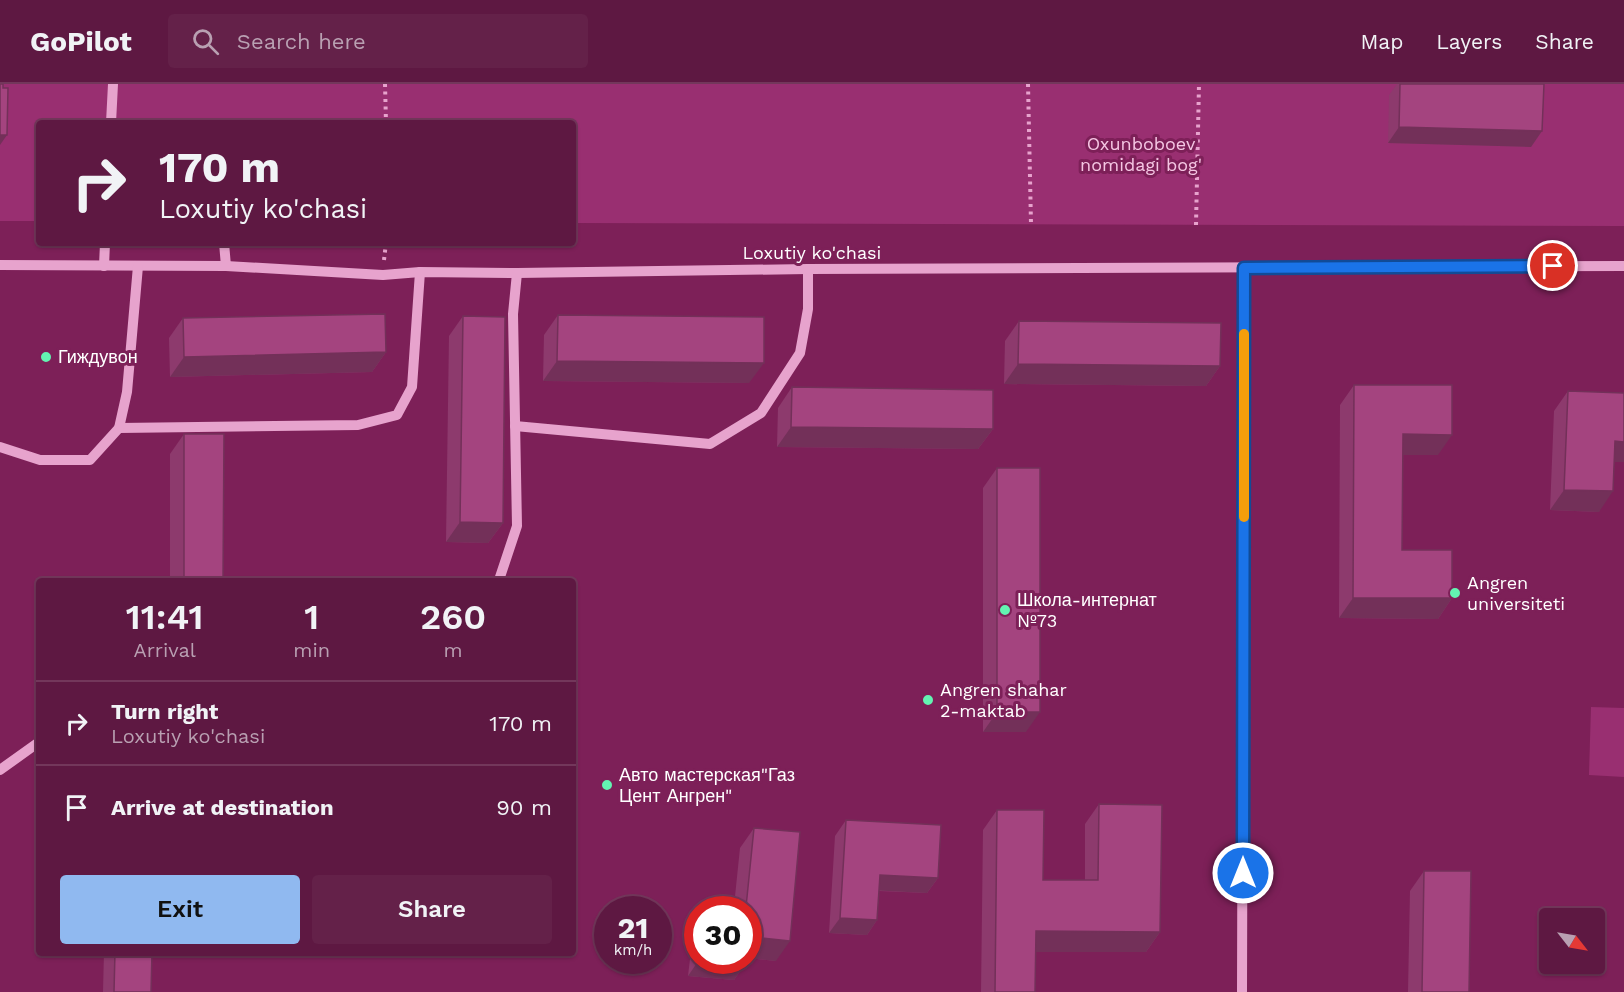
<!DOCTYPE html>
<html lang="en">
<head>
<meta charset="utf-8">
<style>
	body { margin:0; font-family:"Work Sans",sans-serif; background:#642149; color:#f1f3f6; height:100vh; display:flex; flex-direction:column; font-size:22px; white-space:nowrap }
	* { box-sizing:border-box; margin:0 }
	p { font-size:20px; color:#b9a0b2 }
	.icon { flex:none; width:33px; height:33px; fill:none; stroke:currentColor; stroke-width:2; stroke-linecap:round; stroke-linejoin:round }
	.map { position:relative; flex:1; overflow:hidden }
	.panel { position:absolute; left:36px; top:494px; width:540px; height:378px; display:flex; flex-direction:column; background:#5e1842; border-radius:6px; box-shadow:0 2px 4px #0004,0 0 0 2px #73375b }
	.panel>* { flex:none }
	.top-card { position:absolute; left:36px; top:36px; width:540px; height:126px; border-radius:6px; box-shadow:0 2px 4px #0004,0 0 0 2px #73375b; background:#5e1842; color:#f1f3f6; overflow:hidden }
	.needle { width:39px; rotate:121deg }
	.tools { position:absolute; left:1539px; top:824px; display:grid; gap:12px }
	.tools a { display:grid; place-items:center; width:66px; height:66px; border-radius:6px; background:#5e1842; box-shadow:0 2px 4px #0004,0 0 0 2px #73375b; font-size:30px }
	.speed { position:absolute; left:594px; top:812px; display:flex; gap:12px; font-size:30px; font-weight:700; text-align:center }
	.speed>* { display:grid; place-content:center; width:78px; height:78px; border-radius:50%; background:#5e1842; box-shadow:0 2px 4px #0004,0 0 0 2px #73375b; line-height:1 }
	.speed small { font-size:15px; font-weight:400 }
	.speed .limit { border:9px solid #d22; background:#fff; color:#111 }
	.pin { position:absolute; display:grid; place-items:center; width:51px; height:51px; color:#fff; margin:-26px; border:3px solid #fff; border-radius:50%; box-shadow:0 2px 6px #0007 }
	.me { position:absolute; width:66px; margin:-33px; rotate:0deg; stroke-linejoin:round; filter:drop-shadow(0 0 4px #0008) }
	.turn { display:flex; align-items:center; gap:21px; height:126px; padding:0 24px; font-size:27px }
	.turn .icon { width:78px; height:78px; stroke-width:2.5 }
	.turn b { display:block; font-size:42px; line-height:51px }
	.eta { display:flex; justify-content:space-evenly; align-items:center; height:102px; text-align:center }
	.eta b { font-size:36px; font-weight:600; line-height:42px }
	.primary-button { display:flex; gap:12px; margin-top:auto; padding:12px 24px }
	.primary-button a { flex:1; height:69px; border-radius:6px; background:#90b9f0; color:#111; font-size:24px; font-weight:600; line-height:69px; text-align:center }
	.primary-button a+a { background:#642149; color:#f1f3f6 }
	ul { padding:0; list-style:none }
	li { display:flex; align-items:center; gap:18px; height:84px; padding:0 24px; border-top:2px solid #73375b }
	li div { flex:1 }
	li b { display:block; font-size:22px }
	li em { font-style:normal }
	header { display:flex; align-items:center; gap:36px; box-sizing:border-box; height:84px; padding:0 30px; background:#5e1842; border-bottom:2px solid #73375b }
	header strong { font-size:28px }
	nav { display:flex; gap:33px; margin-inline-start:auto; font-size:21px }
	.search { width:420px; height:54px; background:#642149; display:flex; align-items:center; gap:15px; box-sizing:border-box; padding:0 21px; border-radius:6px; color:#b9a0b2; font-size:22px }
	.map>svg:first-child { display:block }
	.green { fill:#992f71 }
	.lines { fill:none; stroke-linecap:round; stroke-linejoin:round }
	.path { stroke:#e7a3cd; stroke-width:4; stroke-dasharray:3 4.5; stroke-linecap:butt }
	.minor { stroke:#e7a3cd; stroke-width:10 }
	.wall { fill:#8d3a6d }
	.shaded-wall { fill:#733059 }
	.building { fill:#a4447f; stroke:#733059; stroke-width:1.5 }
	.route-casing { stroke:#114b97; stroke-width:15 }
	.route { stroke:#1a73e8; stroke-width:10 }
	.slow { stroke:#f59e0b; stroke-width:10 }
	.poi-dot { fill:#63f4b2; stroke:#7d2058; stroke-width:2 }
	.labels { text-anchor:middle; stroke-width:6; stroke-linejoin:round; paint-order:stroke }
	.park-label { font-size:18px; fill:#f5c6e3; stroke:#7d2058 }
	.street-label { font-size:18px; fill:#fff; stroke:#7d2058 }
	.poi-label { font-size:18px; fill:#fff; stroke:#7d2058; text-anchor:start }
</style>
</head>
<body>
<header>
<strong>GoPilot</strong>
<div class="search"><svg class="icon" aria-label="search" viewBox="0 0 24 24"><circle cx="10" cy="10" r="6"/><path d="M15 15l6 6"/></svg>Search here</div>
<nav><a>Map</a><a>Layers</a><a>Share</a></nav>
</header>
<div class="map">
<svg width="1624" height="908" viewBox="0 0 1624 908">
	<rect width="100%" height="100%" fill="#7d2058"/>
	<g class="green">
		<path d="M0,0H1624V142L573,139V39H39V137H0Z"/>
		<path d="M1591,623L1624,624V693L1589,691Z"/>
	</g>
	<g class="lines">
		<g class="path">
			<path d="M385,0L386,39"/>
			<path d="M1028,0L1031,140"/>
			<path d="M1196,141L1199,0"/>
			<path d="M384,176L386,159"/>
		</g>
		<g class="minor">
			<path d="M111,39L113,0"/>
			<path d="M224,159L226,182"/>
			<path d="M0,181L226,182L383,191L420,188L517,189L808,185L1624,182"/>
			<path d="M104,182L105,159"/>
			<path d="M515,342L710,360L761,329L800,269L808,225V185"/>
			<path d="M119,344L358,341L397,331L412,303L420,188"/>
			<path d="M0,363L40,376H90L119,344L127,308L138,182"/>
			<path d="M499,496L517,442L513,230L517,189"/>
			<path d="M0,686L39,658"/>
			<path d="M1242,908L1244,184"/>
		</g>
	</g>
	<g class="wall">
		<path d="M1397,0H1544L1542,47L1531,63L1388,59L1389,11Z"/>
		<path d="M558,231L749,299L543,297L544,251Z"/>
		<path d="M463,232L503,439L488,459L446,458L449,252Z"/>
		<path d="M183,234L386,268L372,288L170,293L169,254Z"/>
		<path d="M1019,237L1220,282L1206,302L1004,300L1005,257Z"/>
		<path d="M1354,301L1438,371H1403L1402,466L1452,514L1438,535L1339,534L1340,321Z"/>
		<path d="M792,303L993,345L978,365L777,363L778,324Z"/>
		<path d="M1568,307L1624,378H1614L1599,428L1550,426L1554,327Z"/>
		<path d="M184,350L223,496H170V370Z"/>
		<path d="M997,384L1026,648H983V404Z"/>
		<path d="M1099,720L1160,848L1146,868H1035V908H981L983,746L997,726L1043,796H1085V740Z"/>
		<path d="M846,736L938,794L927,809L879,807L877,836L867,851L829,849L835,752Z"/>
		<path d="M754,744L776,877L748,874V825H704L708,820L734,822L740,764Z"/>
		<path d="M1424,787L1469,908H1408L1410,807Z"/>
		<path d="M698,834V876H748L734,896L688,892L694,840Z"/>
		<path d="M104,868H152L151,908H103Z"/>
	</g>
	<g class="shaded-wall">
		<path d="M1399,43L1542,47L1531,63L1388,59Z"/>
		<path d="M0,51H7L0,61Z"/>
		<path d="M386,268L372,288L170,293L184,273Z"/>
		<path d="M557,277L764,279L749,299L543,297Z"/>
		<path d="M1018,280L1220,282L1206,302L1004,300Z"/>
		<path d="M791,343L993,345L978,365L777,363Z"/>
		<path d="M1403,350L1452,351L1438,371H1389Z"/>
		<path d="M1615,357L1624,358V378H1601Z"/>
		<path d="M1564,406L1613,407L1599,428L1550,426Z"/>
		<path d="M460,438L503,439L488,459L446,458Z"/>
		<path d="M1353,514H1452L1438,535L1339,534Z"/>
		<path d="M997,628H1040L1026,648H983Z"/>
		<path d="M880,791L938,794L927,809L869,806Z"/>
		<path d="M840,834L877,836L867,851L829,849Z"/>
		<path d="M1036,847L1160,848L1146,868H1021Z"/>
		<path d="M751,853L790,857L776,877L748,874Z"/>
		<path d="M699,876H748L734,896L688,892Z"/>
	</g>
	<g class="building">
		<path d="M0,0H3V4H8L7,51H0Z"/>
		<path d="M1400,0H1544L1542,47L1399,43Z"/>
		<path d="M385,230L386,268L184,273L183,234Z"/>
		<path d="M558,231L764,233V279L557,277Z"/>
		<path d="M463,232L505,233L503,439L460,438Z"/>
		<path d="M1019,237L1221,239L1220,282L1018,280Z"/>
		<path d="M1354,301H1452V351L1403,350L1402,466H1452V514H1353Z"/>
		<path d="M792,303L993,306V345L791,343Z"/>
		<path d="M1568,307L1624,309V358L1615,357L1613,407L1564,406Z"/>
		<path d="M184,350H224L223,496H184Z"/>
		<rect x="997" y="384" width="43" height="244"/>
		<path d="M1099,720L1162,721L1160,848L1036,847L1035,908H995L997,726H1044L1043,796H1098Z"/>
		<path d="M846,736L941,741L938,794L880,791L877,836L840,834Z"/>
		<path d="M754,744L800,748L790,857L751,853L748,874V825H707L708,820L746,823Z"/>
		<path d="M1424,787H1471L1469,908H1422Z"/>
		<path d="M115,868H152L151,908H114Z"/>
	</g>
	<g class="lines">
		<g class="route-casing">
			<path id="route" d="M1243,789L1244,184L1553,182"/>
		</g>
		<use href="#route" class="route"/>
		<path class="slow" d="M1244,433V250"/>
	</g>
	<g class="poi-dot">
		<circle cx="46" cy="273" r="6"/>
		<circle cx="1455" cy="509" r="6"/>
		<circle cx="1005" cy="526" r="6"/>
		<circle cx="928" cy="616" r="6"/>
		<circle cx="607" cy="701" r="6"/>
	</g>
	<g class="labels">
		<g class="park-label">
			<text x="1141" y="66">Oxunboboev<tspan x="1141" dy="21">nomidagi bog'</tspan></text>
		</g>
		<g class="street-label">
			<text x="812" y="175">Loxutiy ko'chasi</text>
		</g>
		<g class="poi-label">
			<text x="58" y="279">Гиждувон</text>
			<text x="1467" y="505">Angren<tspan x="1467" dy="21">universiteti</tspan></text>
			<text x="1017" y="522">Школа-интернат<tspan x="1017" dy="21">№73</tspan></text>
			<text x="940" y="612">Angren shahar<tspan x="940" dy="21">2-maktab</tspan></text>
			<text x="619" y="697">Авто мастерская"Газ<tspan x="619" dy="21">Цент Ангрен"</tspan></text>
		</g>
	</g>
</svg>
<div class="tools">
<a><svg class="needle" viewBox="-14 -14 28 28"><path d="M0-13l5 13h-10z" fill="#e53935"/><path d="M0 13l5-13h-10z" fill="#b9a0b2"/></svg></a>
</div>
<div class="speed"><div>21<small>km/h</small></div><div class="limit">30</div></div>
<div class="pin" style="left:1553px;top:182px;background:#d93025"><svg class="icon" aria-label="arrive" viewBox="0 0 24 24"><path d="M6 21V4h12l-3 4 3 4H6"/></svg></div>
<svg class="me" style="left:1243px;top:789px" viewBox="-20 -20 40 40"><circle r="17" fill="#1a73e8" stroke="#fff" stroke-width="3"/><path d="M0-11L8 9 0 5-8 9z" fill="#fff"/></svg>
<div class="top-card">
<div class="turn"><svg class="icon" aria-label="right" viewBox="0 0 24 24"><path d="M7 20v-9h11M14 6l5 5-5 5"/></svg><div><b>170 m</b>Loxutiy ko'chasi</div></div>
</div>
<section class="panel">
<div class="eta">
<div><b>11:41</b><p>Arrival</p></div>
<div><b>1</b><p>min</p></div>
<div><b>260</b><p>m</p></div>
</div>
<ul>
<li><svg class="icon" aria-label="right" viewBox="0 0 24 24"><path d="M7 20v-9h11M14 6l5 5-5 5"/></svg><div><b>Turn right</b><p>Loxutiy ko'chasi</p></div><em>170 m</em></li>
<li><svg class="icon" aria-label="arrive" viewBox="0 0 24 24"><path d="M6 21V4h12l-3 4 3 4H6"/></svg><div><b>Arrive at destination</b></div><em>90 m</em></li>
</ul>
<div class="primary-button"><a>Exit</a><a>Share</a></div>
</section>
</div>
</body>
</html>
